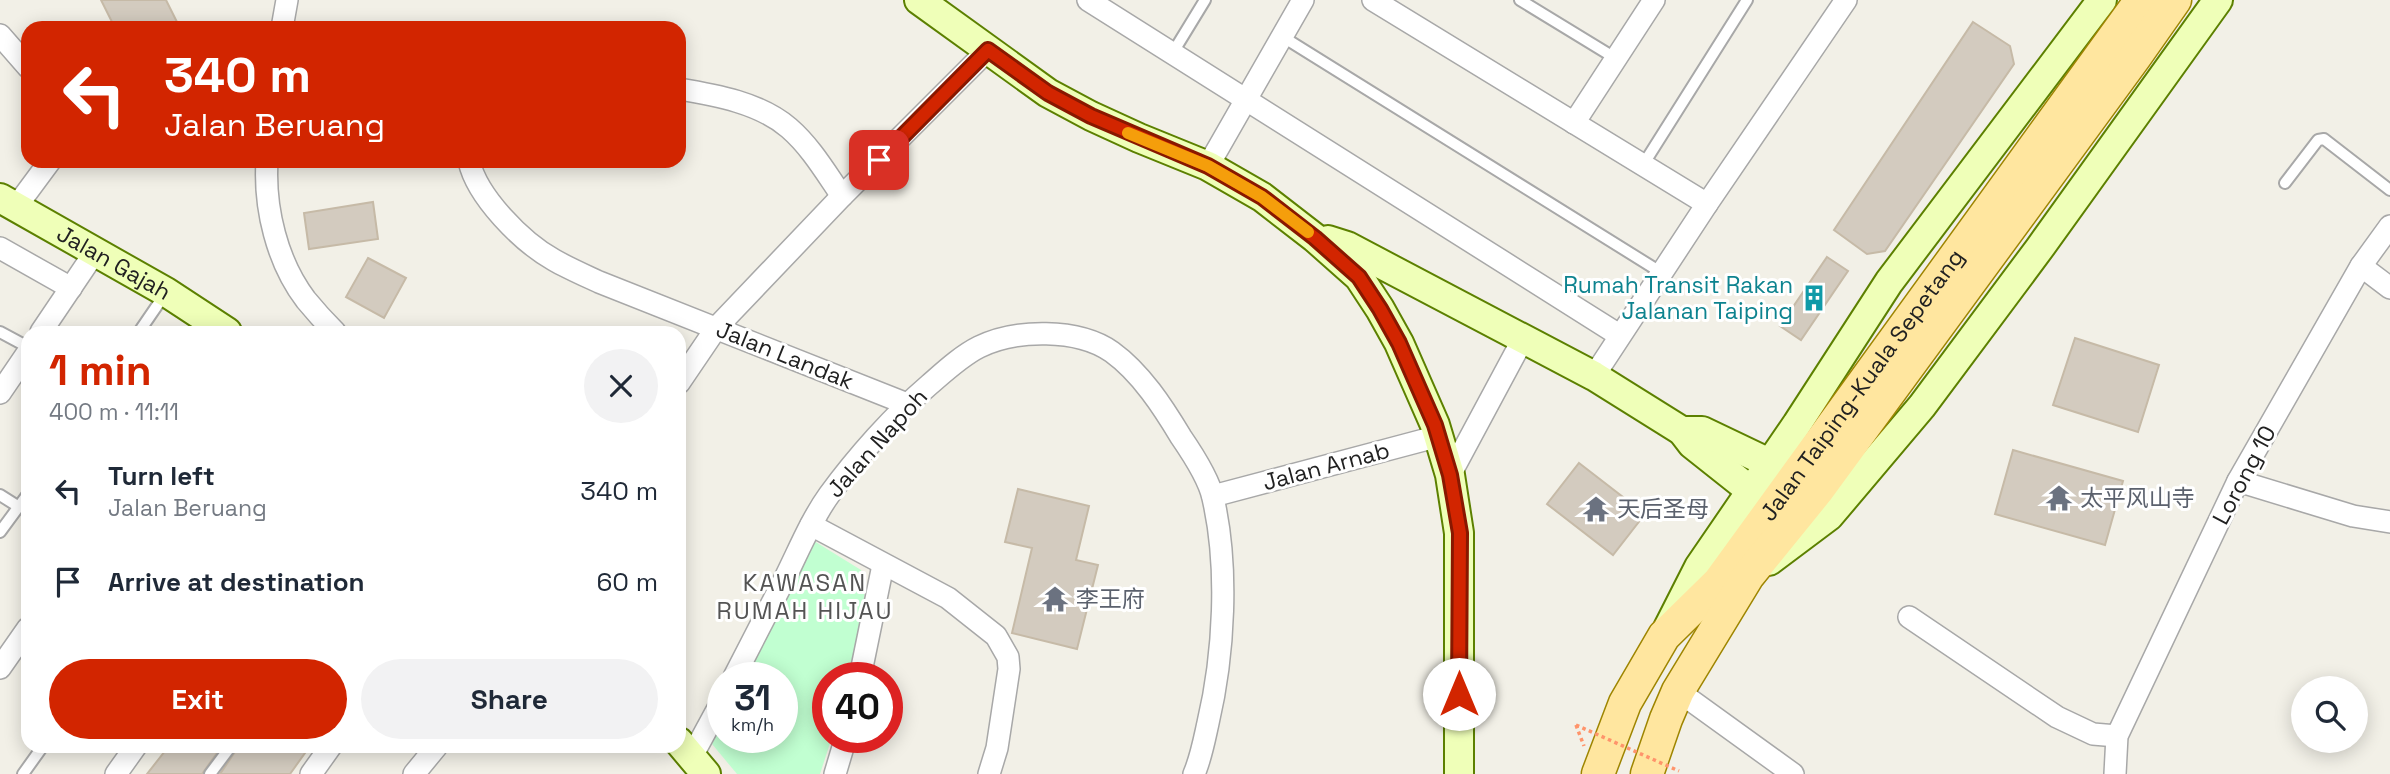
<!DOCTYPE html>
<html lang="en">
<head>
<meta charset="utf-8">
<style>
	body { margin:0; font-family:"Space Grotesk","Noto Sans SC",sans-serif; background:#f2f2f3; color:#1f2937; height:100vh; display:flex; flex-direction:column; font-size:26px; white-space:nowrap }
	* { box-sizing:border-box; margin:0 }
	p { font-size:23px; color:#747a83 }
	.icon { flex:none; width:38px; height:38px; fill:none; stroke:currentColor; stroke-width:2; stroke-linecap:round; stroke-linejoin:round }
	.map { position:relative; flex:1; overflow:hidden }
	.drawer { position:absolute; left:21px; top:326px; width:665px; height:427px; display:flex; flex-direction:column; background:#fff; border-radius:21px; box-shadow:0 4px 18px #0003 }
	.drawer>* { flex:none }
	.banner { position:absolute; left:21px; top:21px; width:665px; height:147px; border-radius:21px; box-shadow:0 4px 18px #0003; background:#d22500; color:#fff; overflow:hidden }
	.fabs { position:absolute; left:2291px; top:676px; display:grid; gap:14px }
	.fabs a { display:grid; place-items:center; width:77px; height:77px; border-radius:50%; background:#fff; box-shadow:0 4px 18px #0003; font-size:35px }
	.speed { position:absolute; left:707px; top:662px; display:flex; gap:14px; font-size:35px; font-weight:700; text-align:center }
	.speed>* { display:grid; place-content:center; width:91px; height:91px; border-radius:50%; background:#fff; box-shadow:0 4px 18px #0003; line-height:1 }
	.speed small { font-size:18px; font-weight:400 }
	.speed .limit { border:10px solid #d22; background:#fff; color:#111 }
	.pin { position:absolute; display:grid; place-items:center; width:60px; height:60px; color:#fff; margin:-30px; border-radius:14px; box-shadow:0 4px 10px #0006 }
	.me { position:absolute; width:77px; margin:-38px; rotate:0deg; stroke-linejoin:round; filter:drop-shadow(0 0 5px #0008) }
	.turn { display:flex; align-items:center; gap:24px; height:147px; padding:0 28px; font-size:32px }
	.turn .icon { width:91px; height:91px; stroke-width:2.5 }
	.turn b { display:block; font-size:49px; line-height:60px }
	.round { display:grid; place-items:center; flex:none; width:74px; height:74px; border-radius:37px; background:#f2f2f3 }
	.head { display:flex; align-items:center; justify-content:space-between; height:119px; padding:0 28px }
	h1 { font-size:42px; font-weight:700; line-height:52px; color:#d22500 }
	.primary-button { display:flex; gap:14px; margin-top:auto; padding:14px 28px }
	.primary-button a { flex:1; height:80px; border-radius:42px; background:#d22500; color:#fff; font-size:28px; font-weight:700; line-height:80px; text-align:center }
	.primary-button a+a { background:#f2f2f3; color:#1f2937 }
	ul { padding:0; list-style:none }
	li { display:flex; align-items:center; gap:21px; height:91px; padding:0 28px }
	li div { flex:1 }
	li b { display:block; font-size:26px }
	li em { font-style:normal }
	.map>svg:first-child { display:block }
	.park { fill:#c1ffd1 }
	.building { fill:#d3cbbf; stroke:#c6baa7; stroke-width:2 }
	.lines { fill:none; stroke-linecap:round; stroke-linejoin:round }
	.lane-casing { stroke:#a8a8a8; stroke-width:14 }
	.street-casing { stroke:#a8a8a8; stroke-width:24 }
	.secondary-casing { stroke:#5c8000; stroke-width:32 }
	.primary-casing { stroke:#9e8500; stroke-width:35 }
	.path { stroke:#ff946b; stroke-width:3.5; stroke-dasharray:3.5 3.5; stroke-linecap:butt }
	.lane { stroke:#fff; stroke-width:10 }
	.street { stroke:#fff; stroke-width:21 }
	.secondary { stroke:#efffb8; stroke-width:28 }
	.primary { stroke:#ffe69f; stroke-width:32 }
	.path-bridge { stroke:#ff946b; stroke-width:3.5; stroke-dasharray:3.5 3.5; stroke-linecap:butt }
	.route-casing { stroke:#881800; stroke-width:18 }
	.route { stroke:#d22500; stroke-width:12 }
	.slow { stroke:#f59e0b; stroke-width:12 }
	.labels { text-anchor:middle; stroke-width:6; stroke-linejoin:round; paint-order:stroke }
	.street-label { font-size:23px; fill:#212121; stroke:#fff }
	.culture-label { font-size:23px; fill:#0d838f; stroke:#fff; text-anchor:end }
	.worship-label { font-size:23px; fill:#5b616d; stroke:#fff; text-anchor:start }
	.neighbourhood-label { font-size:24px; letter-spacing:2px; fill:#545454; stroke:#fff }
</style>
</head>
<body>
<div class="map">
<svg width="2390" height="774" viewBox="0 0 2390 774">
	<rect width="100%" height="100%" fill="#f2f0e7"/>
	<path class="park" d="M814,541L861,570L866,586L850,677H828V737H832L820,774H737L712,744L723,722V737H782V677H745Z"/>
	<g class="building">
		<path d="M101,0H166L180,28H115Z"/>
		<path d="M1973,22L2010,46L2014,64L1885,251L1867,254L1834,230Z"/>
		<path d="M373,202L378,239L309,249L304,213Z"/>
		<path d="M1827,257L1848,271L1801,340L1780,326Z"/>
		<path d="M368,258L406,278L384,318L346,297Z"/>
		<path d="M2075,338L2159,365L2138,432L2053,405Z"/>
		<path d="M2013,450L2123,481L2105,545L1995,514Z"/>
		<path d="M1579,463L1645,514L1613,555L1547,504Z"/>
		<path d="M1018,489L1089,506L1076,560L1098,565L1077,649L1012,633L1032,548L1005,542Z"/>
		<path d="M169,746H222L202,774H147Z"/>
		<path d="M239,746H310L290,774H220Z"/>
	</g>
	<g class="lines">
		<g class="lane-casing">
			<g id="lane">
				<path d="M1520,0L1615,58"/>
				<path d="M1283,37L1662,273"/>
				<path d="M1172,54L1205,0"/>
				<path d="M1643,165L1747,0"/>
				<path d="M2285,183L2318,140L2324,139L2390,190"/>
				<path d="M0,332L28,347"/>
				<path d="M139,332L165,294"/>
				<path d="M0,495L19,507"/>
				<path d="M0,532L28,494"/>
				<path d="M23,774L43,746"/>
				<path d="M210,774L231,746"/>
			</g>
		</g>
		<g class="street-casing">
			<g id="street">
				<path d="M1088,0L1619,335"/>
				<path d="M1373,0L1707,204"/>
				<path d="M282,28L287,0"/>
				<path d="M0,35L28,67"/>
				<path d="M679,89C716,95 760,103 789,128C811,147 826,173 842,196"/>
				<path d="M1574,123L1654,0"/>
				<path d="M267,161C264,208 277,262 306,300C315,311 325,322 335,332"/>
				<path d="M469,161C477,197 522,242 554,260C568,268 584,275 599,282L907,404"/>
				<path d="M1208,166L1303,0"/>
				<path d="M16,207L50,161"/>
				<path d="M0,248L71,288"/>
				<path d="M2361,266L2390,288"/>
				<path d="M41,332L95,252"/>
				<path d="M1594,376L1707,204L1846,0"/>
				<path d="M679,383L717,327L842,196L988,50"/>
				<path d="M0,393L28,352"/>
				<path d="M1450,475L1523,339"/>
				<path d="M2238,481L2353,516L2390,522"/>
				<path d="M1213,496L1439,436"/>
				<path d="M811,525L948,598L996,636L1008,657L1009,669L997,748L989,774"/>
				<path d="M1909,617L2057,717L2093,734L2117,736"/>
				<path d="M0,668L28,628"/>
				<path d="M734,677C751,644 768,611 785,578C799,550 811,520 829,495C856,458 894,415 929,385C944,372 961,356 979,347C1015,329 1078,328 1112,352C1141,373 1163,407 1181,437C1192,453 1209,479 1213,498C1229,567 1224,655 1208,723C1204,741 1201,758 1194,774"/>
				<path d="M860,677L883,565"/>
				<path d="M1678,691L1793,774"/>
				<path d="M691,758L723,699"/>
				<path d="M116,774L136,746"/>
				<path d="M311,774L331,746"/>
				<path d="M414,774L437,746"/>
				<path d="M835,774L846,737"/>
				<path d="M2115,774L2117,736L2238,481L2361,266L2390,226"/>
			</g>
		</g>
		<g class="secondary-casing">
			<g id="secondary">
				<path d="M919,0L1048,93L1091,116L1139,138L1208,166L1262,197L1315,238L1359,277L1380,309L1399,343L1435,425L1450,475L1459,533V774"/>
				<path id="s1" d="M0,198L166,292L227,332"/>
				<path d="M1328,240L1347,246L1594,376L1682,431L1692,444L1750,490"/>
				<path d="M1682,431H1702L1769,463"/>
				<path d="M1769,561L1829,516L1922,406L2039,249L2218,0"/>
				<path d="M1668,628L1699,567L1797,424L1889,282L2102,0"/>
				<path d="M679,742L706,774"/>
			</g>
		</g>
		<g class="primary-casing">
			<g id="primary">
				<path id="s2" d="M1598,774L1625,703L1664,636L1719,582L2141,0"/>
				<path d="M1647,774L1666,719L1678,691L1748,576L1817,491L2135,57L2175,0"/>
			</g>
		</g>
		<path class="path" d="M1576,725L1584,746"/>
		<use href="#lane" class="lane"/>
		<use href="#street" class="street"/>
		<use href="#secondary" class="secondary"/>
		<use href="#primary" class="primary"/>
		<path class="path-bridge" d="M1576,725L1679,771"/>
	</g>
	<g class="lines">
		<g class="route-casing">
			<path id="route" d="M879,160L988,50L1048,93L1091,116L1208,166L1262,197L1315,238L1359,277L1380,309L1399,343L1435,425L1450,475L1460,533L1459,694"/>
		</g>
		<use href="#route" class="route"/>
		<path class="slow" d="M1128,133L1208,166L1262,197L1308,232"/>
	</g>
	<defs>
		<g id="building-bare" transform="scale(2.1)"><path d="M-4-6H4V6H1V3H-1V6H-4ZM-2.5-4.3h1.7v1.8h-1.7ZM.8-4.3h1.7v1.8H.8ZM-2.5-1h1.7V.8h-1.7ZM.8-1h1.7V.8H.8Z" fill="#0f9aa8" stroke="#fff" stroke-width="2.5" paint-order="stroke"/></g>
		<g id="temple-bare" transform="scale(2.1)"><path d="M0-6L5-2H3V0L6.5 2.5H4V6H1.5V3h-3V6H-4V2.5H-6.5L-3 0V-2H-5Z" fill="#6b7280" stroke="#fff" stroke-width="2.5" paint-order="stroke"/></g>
	</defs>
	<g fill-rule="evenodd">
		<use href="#building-bare" x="1814" y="298"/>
		<use href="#temple-bare" x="2059" y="498"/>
		<use href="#temple-bare" x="1596" y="509"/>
		<use href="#temple-bare" x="1055" y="599"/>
	</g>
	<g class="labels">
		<g class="street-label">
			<text dy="8" stroke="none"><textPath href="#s1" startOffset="131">Jalan Gajah</textPath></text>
			<text transform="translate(785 355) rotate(22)" y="8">Jalan Landak</text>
			<text dy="8" stroke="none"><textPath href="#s2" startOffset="474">Jalan Taiping-Kuala Sepetang</textPath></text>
			<text transform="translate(877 443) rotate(-48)" y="8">Jalan Napoh</text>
			<text transform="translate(1326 466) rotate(-15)" y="8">Jalan Arnab</text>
			<text transform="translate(2244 475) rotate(-62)" y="8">Lorong 10</text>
		</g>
		<g class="culture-label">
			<text x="1793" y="293">Rumah Transit Rakan<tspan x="1793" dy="26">Jalanan Taiping</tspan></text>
		</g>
		<g class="worship-label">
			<text x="2080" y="506">太平风山寺</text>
			<text x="1617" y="517">天后圣母</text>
			<text x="1076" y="607">李王府</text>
		</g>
		<g class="neighbourhood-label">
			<text x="805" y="591">KAWASAN<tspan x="805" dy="28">RUMAH HIJAU</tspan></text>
		</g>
	</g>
</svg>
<div class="fabs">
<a><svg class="icon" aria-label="search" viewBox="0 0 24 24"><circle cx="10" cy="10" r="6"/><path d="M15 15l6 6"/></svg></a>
</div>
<div class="speed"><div>31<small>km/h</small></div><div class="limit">40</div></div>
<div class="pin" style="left:879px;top:160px;background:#d93025"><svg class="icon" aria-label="arrive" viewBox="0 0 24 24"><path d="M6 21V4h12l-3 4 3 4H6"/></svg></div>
<svg class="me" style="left:1459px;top:694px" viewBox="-20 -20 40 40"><circle r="19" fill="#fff"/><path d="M0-13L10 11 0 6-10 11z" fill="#d22500"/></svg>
<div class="banner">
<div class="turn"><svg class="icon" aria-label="left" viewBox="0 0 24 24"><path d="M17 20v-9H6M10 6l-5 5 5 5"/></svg><div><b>340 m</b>Jalan Beruang</div></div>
</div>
<section class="drawer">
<div class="head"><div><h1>1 min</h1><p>400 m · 11:11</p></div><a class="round"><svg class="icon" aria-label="close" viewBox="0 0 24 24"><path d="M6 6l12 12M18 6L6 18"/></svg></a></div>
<ul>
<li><svg class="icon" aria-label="left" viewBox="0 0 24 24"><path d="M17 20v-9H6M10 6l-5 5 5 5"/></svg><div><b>Turn left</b><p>Jalan Beruang</p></div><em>340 m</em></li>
<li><svg class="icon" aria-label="arrive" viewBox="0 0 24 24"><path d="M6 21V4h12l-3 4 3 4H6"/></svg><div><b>Arrive at destination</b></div><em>60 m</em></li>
</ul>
<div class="primary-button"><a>Exit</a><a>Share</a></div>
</section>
</div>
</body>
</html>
